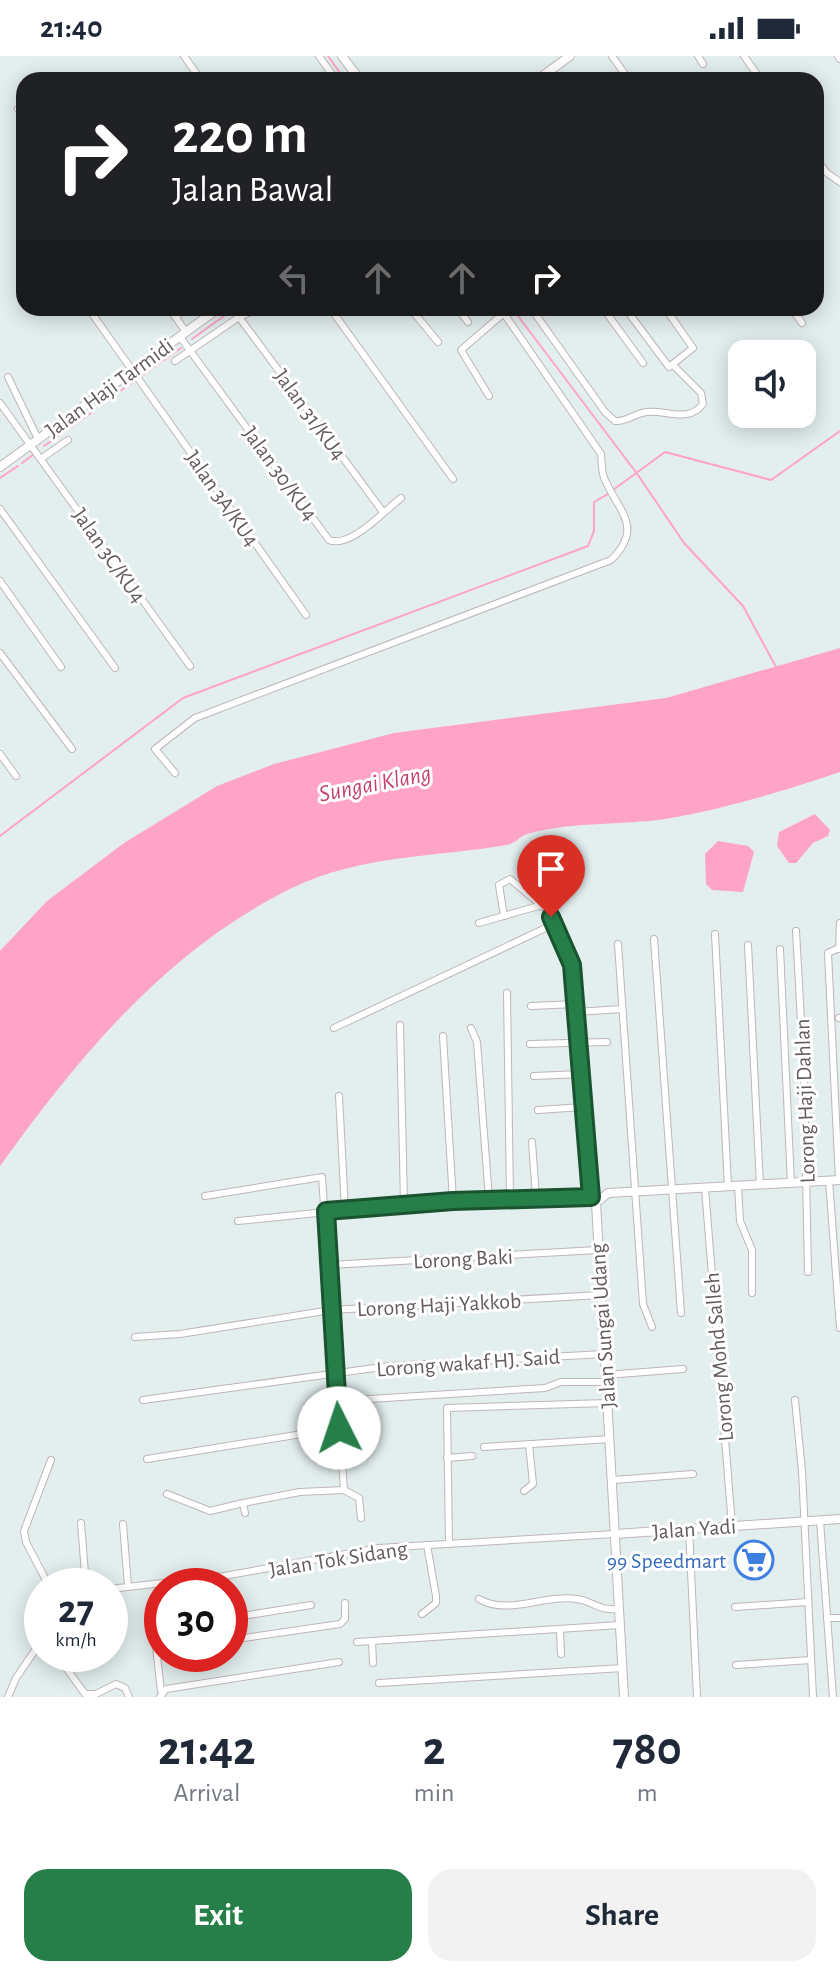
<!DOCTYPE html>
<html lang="en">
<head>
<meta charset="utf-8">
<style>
	body { margin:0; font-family:"Alegreya Sans",sans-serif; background:#f2f2f3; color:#1f2937; height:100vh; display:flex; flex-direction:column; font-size:30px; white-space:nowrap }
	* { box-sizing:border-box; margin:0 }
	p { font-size:26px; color:#747a83 }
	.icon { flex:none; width:44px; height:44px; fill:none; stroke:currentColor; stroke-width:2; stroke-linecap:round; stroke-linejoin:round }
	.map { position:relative; height:1641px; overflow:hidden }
	.drawer { display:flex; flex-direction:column; background:#fff; flex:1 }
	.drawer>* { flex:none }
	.top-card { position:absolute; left:16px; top:16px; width:808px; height:244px; border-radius:24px; box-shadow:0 4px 20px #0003; background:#202124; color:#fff; overflow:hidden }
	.tools { position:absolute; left:728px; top:284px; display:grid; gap:16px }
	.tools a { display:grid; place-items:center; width:88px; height:88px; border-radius:16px; background:#fff; box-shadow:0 4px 20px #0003; font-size:40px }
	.speed { position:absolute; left:24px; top:1512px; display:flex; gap:16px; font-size:40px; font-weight:700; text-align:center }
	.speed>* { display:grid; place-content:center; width:104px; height:104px; border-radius:50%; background:#fff; box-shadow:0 4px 20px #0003; line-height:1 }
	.speed small { font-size:20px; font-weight:400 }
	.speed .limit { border:12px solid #d22; background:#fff; color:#111 }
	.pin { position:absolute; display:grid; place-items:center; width:68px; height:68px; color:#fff; margin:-82px -34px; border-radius:50% 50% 50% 0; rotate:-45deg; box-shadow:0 0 8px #0007 }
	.pin .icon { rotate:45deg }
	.me { position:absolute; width:88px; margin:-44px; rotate:356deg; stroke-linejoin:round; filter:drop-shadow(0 0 6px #0008) }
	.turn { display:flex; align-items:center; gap:28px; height:168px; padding:0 24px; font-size:36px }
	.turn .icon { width:104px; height:104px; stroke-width:2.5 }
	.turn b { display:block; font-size:56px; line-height:68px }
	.lanes { display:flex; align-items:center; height:76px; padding:0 24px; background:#0003; justify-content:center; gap:40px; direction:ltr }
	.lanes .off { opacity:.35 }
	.eta { display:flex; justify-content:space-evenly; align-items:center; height:136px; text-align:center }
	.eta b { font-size:48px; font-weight:700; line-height:56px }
	.action { display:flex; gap:16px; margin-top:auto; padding:16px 24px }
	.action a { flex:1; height:92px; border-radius:24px; background:#267f49; color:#fff; font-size:32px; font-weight:700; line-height:92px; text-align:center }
	.action a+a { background:#f2f2f3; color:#1f2937 }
	.status { display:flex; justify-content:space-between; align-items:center; height:56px; padding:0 40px; background:#fff; direction:ltr }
	.status svg { height:22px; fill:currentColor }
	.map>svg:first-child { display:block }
	.water { fill:#ffa3c7 }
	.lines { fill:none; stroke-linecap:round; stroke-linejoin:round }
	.stream { stroke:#ffa3c7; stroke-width:2 }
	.minor-casing { stroke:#beb6b8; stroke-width:8 }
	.tertiary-casing { stroke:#beb6b8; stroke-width:10 }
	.minor { stroke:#fff; stroke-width:6 }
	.tertiary { stroke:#fff; stroke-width:8 }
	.route-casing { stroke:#19532f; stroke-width:20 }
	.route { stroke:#267f49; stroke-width:14 }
	.labels { text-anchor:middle; stroke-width:6; stroke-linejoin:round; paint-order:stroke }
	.street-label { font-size:22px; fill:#645b5e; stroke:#fff }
	.shop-label { font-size:22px; fill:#366cbe; stroke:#fff; text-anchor:end }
	.water-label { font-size:24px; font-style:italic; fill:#c3456c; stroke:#fff }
</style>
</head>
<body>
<div class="status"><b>21:40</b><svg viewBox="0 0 49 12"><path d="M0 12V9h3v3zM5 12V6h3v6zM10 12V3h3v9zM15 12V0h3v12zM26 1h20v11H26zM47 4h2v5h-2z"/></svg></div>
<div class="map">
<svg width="840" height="1641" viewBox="0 0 840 1641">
	<rect width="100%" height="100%" fill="#e3eeee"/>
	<g class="water">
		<path d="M840,592V716C783,735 725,753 665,763C625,769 565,766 527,778C519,781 516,787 507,789C436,801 361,799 294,831C168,892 80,999 0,1110V895L47,845L124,787L217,730L274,708L394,677L666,642Z"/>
		<path d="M815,758L830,774L828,780L813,787L796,807H789L777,790L779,776Z"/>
		<path d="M718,785L748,790L754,796L743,836L712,834L706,828L705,798Z"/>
	</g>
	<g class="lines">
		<g class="stream">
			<path d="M328,0L345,24"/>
			<path d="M512,252L638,419L684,487L743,550L776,611"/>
			<path d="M192,283L235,252"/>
			<path d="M99,350L181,292"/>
			<path d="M44,390L91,357"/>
			<path d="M22,407L34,398"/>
			<path d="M0,422L18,410"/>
			<path d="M613,434L665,396L771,424L840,375"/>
			<path d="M0,780L183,642L588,490L594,475V446L608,438"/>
		</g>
		<g class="minor-casing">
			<g id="minor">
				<path d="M184,0L201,24"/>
				<path d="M319,0L336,24"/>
				<path d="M612,0L629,24"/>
				<path d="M698,0L703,8"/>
				<path d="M744,0L761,24"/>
				<path d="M838,0L840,3"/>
				<path d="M18,53L24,60"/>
				<path d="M816,103L827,117L840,126"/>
				<path d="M88,252L306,559"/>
				<path d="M169,252L186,276"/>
				<path d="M330,252L453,423"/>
				<path d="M410,252L438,286"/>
				<path d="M457,252L468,266"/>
				<path d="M531,252L605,356L615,365C627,366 635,357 647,356C667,354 689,367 703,348L701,337L674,310"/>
				<path d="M603,252L643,307"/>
				<path d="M625,252L669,311L693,292L665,252"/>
				<path d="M791,252L802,267"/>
				<path d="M176,261L186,252"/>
				<path d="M239,261L383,456"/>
				<path d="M180,281L329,484C350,493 384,455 401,442"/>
				<path d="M175,305L239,261L260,252"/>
				<path d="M8,321L38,383"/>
				<path d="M489,340L461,294L504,257"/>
				<path d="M0,347L190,610"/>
				<path d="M42,402L68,384"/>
				<path d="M0,453L115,612"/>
				<path d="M0,525L61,611"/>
				<path d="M0,597L72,693"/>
				<path d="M0,698L16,720"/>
				<path d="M175,717L155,693L195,662L611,504C644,471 619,456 605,424C601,416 602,406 601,398L500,252"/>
				<path d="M504,860L499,829L510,823L548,855L572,909L591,1141"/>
				<path d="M479,867L542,849"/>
				<path d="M796,875L804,1019L808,1216"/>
				<path d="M715,878L728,1130"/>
				<path d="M654,883L681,1257"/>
				<path d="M618,888L643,1248L652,1271"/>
				<path d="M748,889L760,1129"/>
				<path d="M780,893L791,1127"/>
				<path d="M837,893L828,897L839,1124"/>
				<path d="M839,893L840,867"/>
				<path d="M507,937L510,1142"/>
				<path d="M531,950L576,948"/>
				<path d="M576,956L622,953"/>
				<path d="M839,962H840"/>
				<path d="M400,969L404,1148"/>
				<path d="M334,972L554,868"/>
				<path d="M471,972L477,986L489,1143"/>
				<path d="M443,980L453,1145"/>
				<path d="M530,988L607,986"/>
				<path d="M534,1020L581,1018"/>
				<path d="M339,1040L345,1153"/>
				<path d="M538,1054L583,1051"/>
				<path d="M532,1086L536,1141"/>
				<path d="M829,1124L840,1272"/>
				<path d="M738,1130L740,1165L752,1194V1237"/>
				<path d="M705,1132L732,1470"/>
				<path d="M205,1140L322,1121L344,1434L359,1442L361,1462"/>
				<path d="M238,1165L404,1148L536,1141H593"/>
				<path d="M329,1209L597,1194"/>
				<path d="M135,1281L180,1278L331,1254L600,1239"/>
				<path d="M606,1319L683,1313"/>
				<path d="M143,1344L389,1310L604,1298"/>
				<path d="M795,1344L802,1415L813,1641"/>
				<path d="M337,1345L545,1332L561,1326H606"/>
				<path d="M484,1391L610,1383"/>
				<path d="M447,1402L472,1400"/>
				<path d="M147,1403L339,1372"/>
				<path d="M613,1424L693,1418"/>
				<path d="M524,1435L533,1428L529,1388"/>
				<path d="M167,1438L210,1455L243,1447"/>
				<path d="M245,1457L243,1447L300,1436L344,1434"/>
				<path d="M820,1465L833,1641"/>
				<path d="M81,1467L86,1530"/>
				<path d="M123,1468L128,1530"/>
				<path d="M689,1473L697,1641"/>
				<path d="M449,1488L447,1352L607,1347"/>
				<path d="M49,1530L26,1486L24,1475L51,1404"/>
				<path d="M110,1533L224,1520L379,1492L615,1478"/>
				<path d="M479,1543C508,1560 544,1538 577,1543C595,1546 598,1555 619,1553"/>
				<path d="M735,1551L808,1546"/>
				<path d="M422,1558L436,1547V1540L427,1489"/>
				<path d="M230,1562L311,1549"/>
				<path d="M827,1562H840"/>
				<path d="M230,1565L233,1584"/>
				<path d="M560,1573L561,1598"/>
				<path d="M230,1584L340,1568L345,1563V1547"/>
				<path d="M372,1585L373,1607"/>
				<path d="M357,1586L620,1569"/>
				<path d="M56,1598L85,1638H96L116,1628L125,1632L129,1641"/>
				<path d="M736,1609L811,1604"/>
				<path d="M379,1627L623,1612"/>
				<path d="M161,1635L155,1582L162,1572"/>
				<path d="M8,1641L16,1622L42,1584"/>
				<path d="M160,1641L166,1633L339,1606"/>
			</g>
		</g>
		<g class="tertiary-casing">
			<g id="tertiary">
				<path d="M342,0L360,24"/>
				<path d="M537,24L570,0"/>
				<path d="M0,411L219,252"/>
				<path d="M615,1478L840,1463"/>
				<path d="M624,1641L596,1147L608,1137L840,1124"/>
			</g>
		</g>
		<use href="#minor" class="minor"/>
		<use href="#tertiary" class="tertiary"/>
	</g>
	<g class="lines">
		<g class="route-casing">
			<path id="route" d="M339,1372L326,1155L453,1145L591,1141L572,909L551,861"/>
		</g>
		<use href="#route" class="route"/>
	</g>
	<defs>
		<g id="supermarket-ring" transform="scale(2)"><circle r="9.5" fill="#fff" stroke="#3f7fe0" stroke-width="1.5"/><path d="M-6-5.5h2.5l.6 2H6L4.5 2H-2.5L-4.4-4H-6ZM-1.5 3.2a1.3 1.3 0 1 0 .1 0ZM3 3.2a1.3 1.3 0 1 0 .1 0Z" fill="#3f7fe0"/></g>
	</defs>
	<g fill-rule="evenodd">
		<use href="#supermarket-ring" x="754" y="1504"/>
	</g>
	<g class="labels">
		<g class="street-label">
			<text transform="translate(109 331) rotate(-36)" y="8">Jalan Haji Tarmidi</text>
			<text transform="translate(311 358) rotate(54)" y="8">Jalan 31/KU4</text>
			<text transform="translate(281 417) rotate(54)" y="8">Jalan 30/KU4</text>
			<text transform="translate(223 442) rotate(55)" y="8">Jalan 3A/KU4</text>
			<text transform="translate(110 499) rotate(55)" y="8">Jalan 3C/KU4</text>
			<text transform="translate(804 1045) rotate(-92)" y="8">Lorong Haji Dahlan</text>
			<text transform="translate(463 1202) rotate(-3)" y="8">Lorong Baki</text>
			<text transform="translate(439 1248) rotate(-3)" y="8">Lorong Haji Yakkob</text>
			<text transform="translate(602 1270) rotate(-94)" y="8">Jalan Sungai Udang</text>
			<text transform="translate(718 1301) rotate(-95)" y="8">Lorong Mohd Salleh</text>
			<text transform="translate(468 1306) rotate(-4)" y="8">Lorong wakaf HJ. Said</text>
			<text transform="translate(694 1472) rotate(-4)" y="8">Jalan Yadi</text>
			<text transform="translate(338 1502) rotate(-9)" y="8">Jalan Tok Sidang</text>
		</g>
		<g class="shop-label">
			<text x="726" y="1512">99 Speedmart</text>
		</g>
		<g class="water-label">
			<text transform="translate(375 727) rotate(-11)" y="8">Sungai Klang</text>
		</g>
	</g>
</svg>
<div class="tools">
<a><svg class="icon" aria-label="sound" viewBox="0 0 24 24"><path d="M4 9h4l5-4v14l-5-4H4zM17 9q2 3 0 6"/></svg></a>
</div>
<div class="speed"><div>27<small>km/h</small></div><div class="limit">30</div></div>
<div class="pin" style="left:551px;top:861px;background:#d93025"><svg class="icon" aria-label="arrive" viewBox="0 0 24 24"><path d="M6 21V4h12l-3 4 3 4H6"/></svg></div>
<svg class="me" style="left:339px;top:1372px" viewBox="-20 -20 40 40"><circle r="19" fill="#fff"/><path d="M0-13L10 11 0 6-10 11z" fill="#267f49"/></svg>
<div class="top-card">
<div class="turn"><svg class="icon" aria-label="right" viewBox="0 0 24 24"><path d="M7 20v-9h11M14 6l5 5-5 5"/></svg><div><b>220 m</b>Jalan Bawal</div></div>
<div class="lanes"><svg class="icon off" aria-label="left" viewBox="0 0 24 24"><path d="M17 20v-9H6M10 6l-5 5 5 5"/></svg><svg class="icon off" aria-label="ahead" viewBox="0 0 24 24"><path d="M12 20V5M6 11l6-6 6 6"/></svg><svg class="icon off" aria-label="ahead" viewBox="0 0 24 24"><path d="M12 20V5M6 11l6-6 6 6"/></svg><svg class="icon" aria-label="right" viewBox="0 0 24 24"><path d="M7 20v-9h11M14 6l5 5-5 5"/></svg></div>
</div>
</div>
<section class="drawer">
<div class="eta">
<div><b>21:42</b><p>Arrival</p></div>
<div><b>2</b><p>min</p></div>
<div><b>780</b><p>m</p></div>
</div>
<div class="action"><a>Exit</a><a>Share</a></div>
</section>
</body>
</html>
